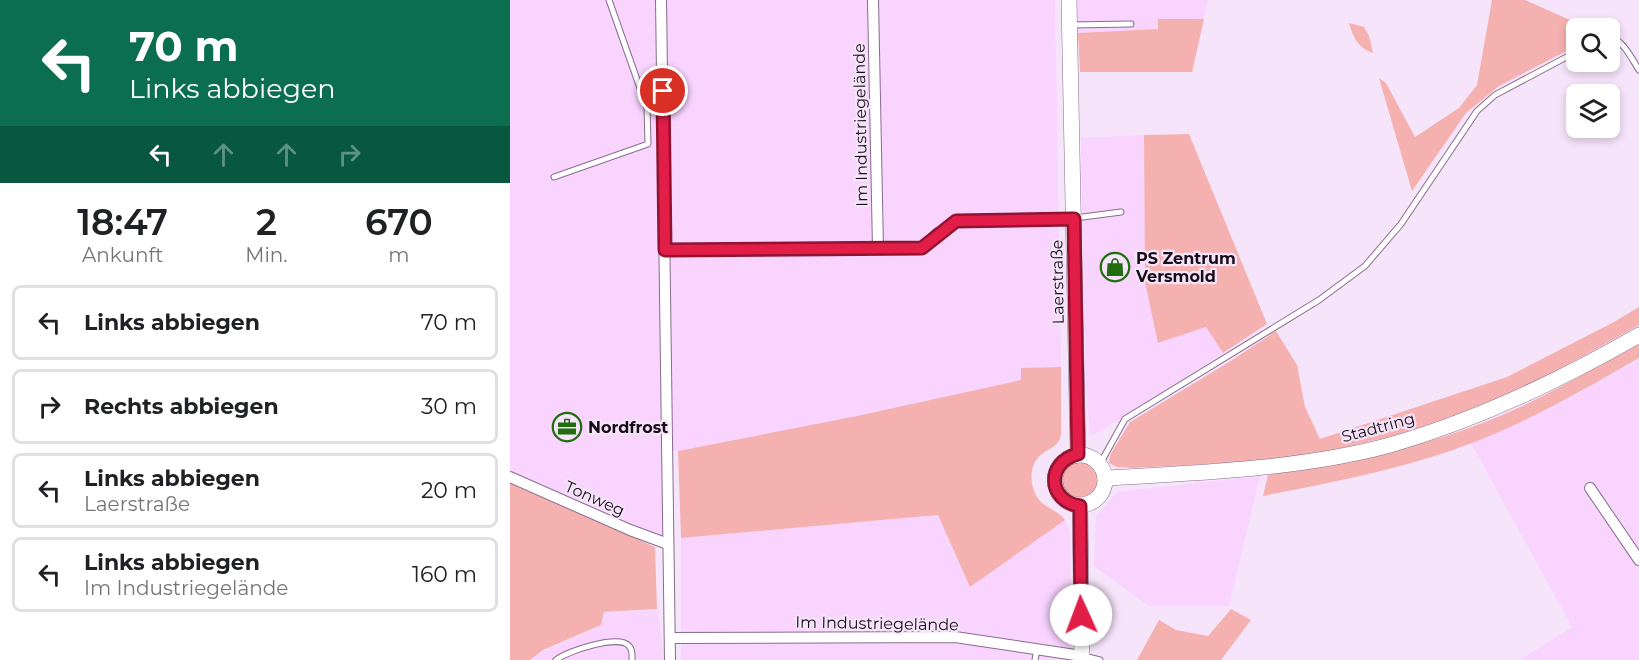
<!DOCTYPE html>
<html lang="de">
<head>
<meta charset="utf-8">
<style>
	body { margin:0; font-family:Montserrat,sans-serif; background:#f2f2f2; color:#202124; height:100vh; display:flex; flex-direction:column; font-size:22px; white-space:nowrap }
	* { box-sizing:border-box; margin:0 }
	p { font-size:20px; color:#757577 }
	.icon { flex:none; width:33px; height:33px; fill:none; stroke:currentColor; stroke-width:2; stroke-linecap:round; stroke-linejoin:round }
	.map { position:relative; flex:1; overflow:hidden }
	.sheet { display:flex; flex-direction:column; background:#fff; width:510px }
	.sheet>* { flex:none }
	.guide { background:#0b6e4f; color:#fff; overflow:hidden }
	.fabs { position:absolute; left:1056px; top:18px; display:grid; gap:12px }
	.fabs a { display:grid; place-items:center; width:54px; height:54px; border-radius:9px; background:#fff; box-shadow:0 3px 9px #0003; font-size:30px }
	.pin { position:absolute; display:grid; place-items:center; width:51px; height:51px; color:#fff; margin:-26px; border:3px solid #fff; border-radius:50%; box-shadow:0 2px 6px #0007 }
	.me { position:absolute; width:66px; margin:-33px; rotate:358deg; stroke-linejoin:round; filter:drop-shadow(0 0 4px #0008) }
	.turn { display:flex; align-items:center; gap:21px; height:126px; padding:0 30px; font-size:27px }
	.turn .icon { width:78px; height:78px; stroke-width:2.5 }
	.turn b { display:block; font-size:42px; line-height:51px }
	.lanes { display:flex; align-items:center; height:57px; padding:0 30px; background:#0003; justify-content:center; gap:30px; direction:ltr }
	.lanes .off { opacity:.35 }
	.eta { display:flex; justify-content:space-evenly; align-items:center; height:102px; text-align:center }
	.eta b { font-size:36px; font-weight:600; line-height:42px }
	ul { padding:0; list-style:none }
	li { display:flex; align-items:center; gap:18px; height:75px; margin:0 12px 9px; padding:0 18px; border:3px solid #e0e0e0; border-radius:9px }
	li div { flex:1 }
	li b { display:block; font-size:22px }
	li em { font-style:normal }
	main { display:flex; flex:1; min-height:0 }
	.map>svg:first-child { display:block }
	.built { fill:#f8d4ff }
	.green { fill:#f5b1af }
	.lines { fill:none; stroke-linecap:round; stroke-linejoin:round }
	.lane-casing { stroke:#886c8d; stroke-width:7 }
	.street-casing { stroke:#886c8d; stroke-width:12 }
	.secondary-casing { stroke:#886c8d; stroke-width:16 }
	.lane { stroke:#fff; stroke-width:5 }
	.street { stroke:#fff; stroke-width:10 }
	.secondary { stroke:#fff; stroke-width:15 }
	.route-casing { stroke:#92132f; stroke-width:15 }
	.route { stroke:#e11d48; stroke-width:10 }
	.labels { text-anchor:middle; stroke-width:4.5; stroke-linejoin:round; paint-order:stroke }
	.street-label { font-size:16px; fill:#160c18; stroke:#f6e4fa }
	.poi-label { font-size:16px; font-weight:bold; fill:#160c18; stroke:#f6e4fa; text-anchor:start }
</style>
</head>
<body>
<main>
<section class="sheet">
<div class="guide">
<div class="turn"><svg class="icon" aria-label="left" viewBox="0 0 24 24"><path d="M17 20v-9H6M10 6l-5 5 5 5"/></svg><div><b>70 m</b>Links abbiegen</div></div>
<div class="lanes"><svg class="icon" aria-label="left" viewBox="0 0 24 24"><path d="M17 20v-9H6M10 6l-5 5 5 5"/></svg><svg class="icon off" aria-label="ahead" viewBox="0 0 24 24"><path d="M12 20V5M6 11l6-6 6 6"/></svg><svg class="icon off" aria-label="ahead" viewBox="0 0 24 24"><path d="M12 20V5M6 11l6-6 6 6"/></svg><svg class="icon off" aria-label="right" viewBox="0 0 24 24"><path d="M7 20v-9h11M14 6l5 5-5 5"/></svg></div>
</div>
<div class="eta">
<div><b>18:47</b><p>Ankunft</p></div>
<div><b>2</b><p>Min.</p></div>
<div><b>670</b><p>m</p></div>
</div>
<ul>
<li><svg class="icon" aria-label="left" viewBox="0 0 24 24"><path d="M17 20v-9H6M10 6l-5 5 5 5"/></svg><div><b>Links abbiegen</b></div><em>70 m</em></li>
<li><svg class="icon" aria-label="right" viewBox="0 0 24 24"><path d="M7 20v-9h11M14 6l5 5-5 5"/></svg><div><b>Rechts abbiegen</b></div><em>30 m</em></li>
<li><svg class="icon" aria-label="left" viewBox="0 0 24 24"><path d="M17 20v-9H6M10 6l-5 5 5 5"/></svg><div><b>Links abbiegen</b><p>Laerstraße</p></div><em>20 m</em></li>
<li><svg class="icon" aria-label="left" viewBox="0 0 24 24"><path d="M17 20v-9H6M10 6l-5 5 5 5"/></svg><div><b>Links abbiegen</b><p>Im Industriegelände</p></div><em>160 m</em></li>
</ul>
</section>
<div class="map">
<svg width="1129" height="660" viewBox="0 0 1129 660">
	<rect width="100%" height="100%" fill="#f6e4fa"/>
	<g class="built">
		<path d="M0,0H545L551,367L511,368V380L347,416L168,451L152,452L154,538L123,528L0,474Z"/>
		<path d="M567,0H698L694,19H648V29L568,33Z"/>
		<path d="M634,135L635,282L649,343L696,327L713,353L617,415L581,436L577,405L575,363L571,138Z"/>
		<path d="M1129,360V660H1010L1062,627L961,443L1041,408Z"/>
		<path d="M750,476L719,606H639L584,566L586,517L607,492Z"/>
		<path d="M428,515L460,587L555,520L560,533L561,660H171V538Z"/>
		<path d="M148,610L154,660H22L33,651L91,626L95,613Z"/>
	</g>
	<g class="green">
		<path d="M982,0H1015L1078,28H1066V46L989,86L956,113L902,191L869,78L876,83L905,137L949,108L967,85Z"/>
		<path d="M648,19H694L682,72H570L568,33L648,29Z"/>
		<path d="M839,23L854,27L859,36L863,53C848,48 843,37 839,23Z"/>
		<path d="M679,134L757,324L713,353L696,327L648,343L635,282L634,135Z"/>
		<path d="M1129,307V325C1063,362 996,400 924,424C892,434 859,442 827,449C760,463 690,464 622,468L607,467L599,463L600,455L620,422L719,362L766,331L787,365L795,407L810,439L997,377L1104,322Z"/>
		<path d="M1129,342V358C1074,390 1021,420 962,443C894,469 823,482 753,496L758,475C827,463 896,451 962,427C1021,406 1076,373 1129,342Z"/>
		<path d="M551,367V435C548,447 541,447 532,454C519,463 519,484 527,497C534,508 548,510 555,520L460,587L428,515L171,538L168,451L347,416L511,380V368Z"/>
		<circle cx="569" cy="481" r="21"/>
		<path d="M0,483L145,547L147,609L94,612L91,625L33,650L20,660H0Z"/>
		<path d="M721,609L741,620L711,660H627L649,620L666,630L698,636Z"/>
	</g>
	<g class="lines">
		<g class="lane-casing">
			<g id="lane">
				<path d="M561,25L621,24"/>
				<path d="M1100,37C1113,40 1122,59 1129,70"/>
				<path d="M44,177L138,144L137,108L99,0"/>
				<path d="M565,218L611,212"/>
				<path d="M428,233L446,221L517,220"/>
				<path d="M590,464L615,419L809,300L855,266L891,224L967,111L985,95L1066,52"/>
				<path d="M574,656L590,660"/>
				<path d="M46,660C57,651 109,634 119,646C123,650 122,655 122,660"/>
				<path d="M525,660L527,649"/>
			</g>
		</g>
		<g class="street-casing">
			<g id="street">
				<path d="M151,0L160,660"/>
				<path d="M363,0L368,249"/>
				<path d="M517,220L564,219"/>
				<path d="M155,250L412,248L428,233"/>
				<path d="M0,477L120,530L158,544"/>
				<path d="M1080,488L1129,560"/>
				<path d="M160,638L445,637L572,656"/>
			</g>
		</g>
		<g class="secondary-casing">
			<g id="secondary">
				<path d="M559,0L568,455"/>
				<circle cx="570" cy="480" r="25"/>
				<path d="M595,478C687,473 792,469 880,445C967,420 1051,380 1129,335"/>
				<path d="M570,506L572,660"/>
			</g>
		</g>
		<use href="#lane" class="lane"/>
		<use href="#street" class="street"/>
		<use href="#secondary" class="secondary"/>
	</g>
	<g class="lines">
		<g class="route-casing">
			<path id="route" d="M153,91L155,250L412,248L446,221L564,219L568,454C536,462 537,501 570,506L571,615"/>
		</g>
		<use href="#route" class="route"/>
	</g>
	<defs>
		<g id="shop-ring" transform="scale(1.5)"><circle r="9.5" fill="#f6e4fa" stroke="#216d10" stroke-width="1.5"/><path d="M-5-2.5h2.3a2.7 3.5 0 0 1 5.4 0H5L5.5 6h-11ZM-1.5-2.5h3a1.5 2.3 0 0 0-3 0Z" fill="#216d10"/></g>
		<g id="office-ring" transform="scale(1.5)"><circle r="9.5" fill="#f6e4fa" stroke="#216d10" stroke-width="1.5"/><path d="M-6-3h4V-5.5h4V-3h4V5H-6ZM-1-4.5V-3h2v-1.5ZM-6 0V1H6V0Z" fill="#216d10"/></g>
	</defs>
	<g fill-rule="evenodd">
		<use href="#shop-ring" x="605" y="267"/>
		<use href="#office-ring" x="57" y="427"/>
	</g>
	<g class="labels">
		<g class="street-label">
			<text transform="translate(350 125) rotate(-91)" y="6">Im Industriegelände</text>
			<text transform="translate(547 282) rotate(-91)" y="6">Laerstraße</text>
			<text transform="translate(868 427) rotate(-15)" y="6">Stadtring</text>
			<text transform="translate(85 498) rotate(24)" y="6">Tonweg</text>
			<text transform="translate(367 623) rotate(1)" y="6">Im Industriegelände</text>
		</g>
		<g class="poi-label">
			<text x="626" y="264">PS Zentrum<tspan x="626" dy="18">Versmold</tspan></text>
			<text x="78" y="433">Nordfrost</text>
		</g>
	</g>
</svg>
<div class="fabs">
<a><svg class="icon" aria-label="search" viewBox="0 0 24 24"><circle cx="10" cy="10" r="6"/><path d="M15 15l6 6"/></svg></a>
<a><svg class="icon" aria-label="layers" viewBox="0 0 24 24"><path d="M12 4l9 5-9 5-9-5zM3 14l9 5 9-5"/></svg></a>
</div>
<div class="pin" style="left:153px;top:91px;background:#d93025"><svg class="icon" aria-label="arrive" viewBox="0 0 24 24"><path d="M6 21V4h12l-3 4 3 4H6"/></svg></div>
<svg class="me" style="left:571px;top:615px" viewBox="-20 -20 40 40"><circle r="19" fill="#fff"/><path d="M0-13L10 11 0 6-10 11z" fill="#e11d48"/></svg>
</div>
</main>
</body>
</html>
